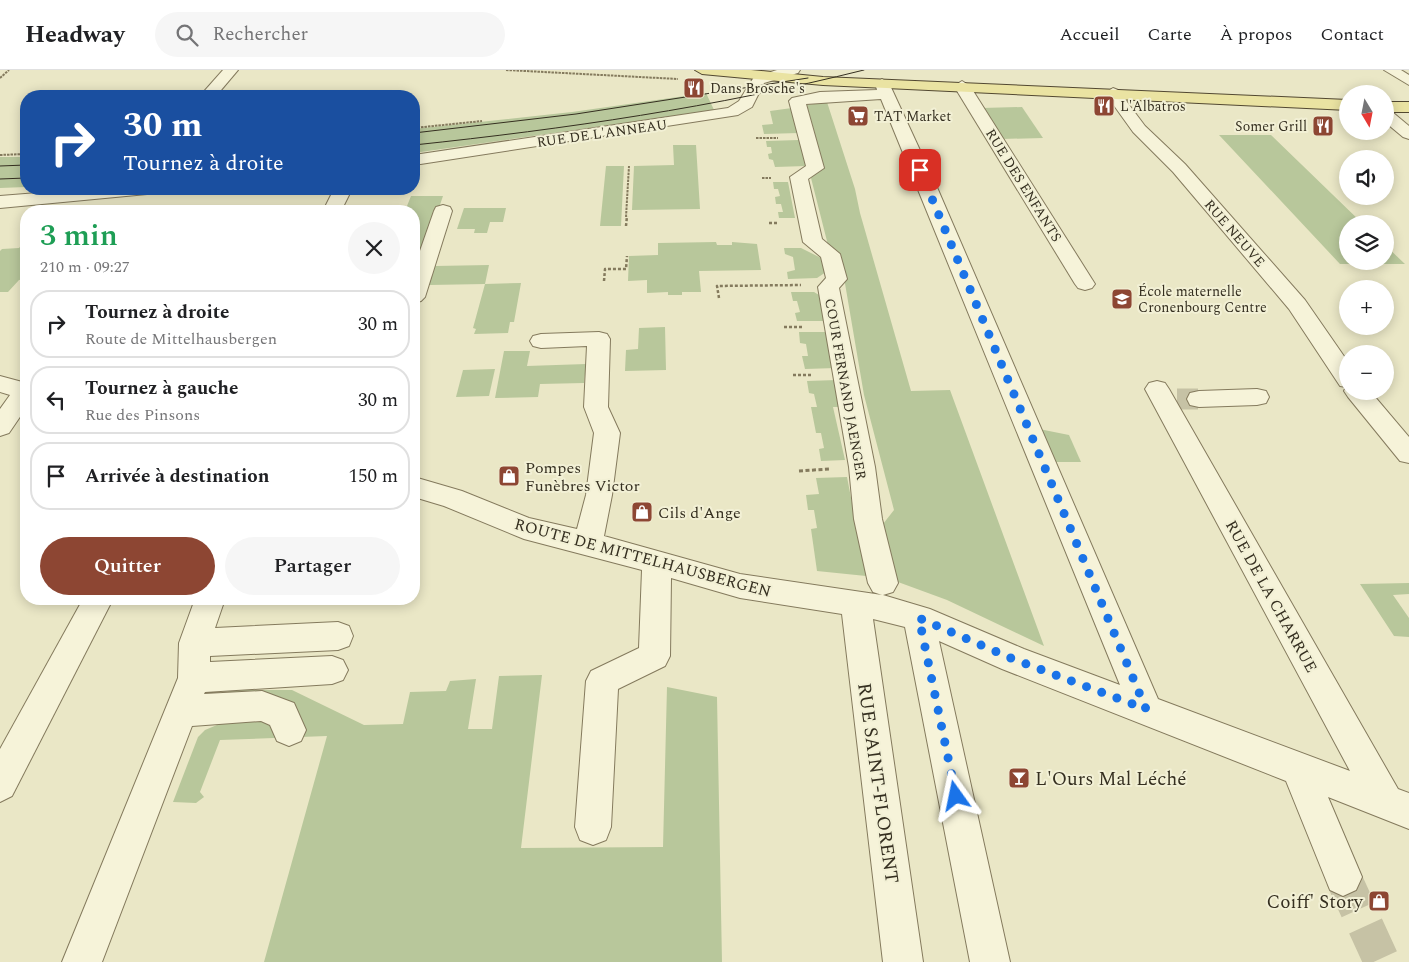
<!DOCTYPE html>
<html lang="fr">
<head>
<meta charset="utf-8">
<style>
	body { margin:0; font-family:Spectral,serif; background:#f6f6f6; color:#202124; height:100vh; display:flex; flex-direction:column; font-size:19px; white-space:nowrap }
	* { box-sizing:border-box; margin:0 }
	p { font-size:16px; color:#757577 }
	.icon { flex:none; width:28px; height:28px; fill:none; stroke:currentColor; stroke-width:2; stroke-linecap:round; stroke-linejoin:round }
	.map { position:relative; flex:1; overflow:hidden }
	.sheet { position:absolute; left:20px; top:135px; width:400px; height:400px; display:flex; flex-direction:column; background:#fff; border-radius:20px; box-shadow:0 2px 12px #0003 }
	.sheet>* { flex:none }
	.guide { position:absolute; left:20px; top:20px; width:400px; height:105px; border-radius:20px; box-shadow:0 2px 12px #0003; background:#1a4fa0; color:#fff; overflow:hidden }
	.needle { width:32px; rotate:170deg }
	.tools { position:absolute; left:1339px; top:15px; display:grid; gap:10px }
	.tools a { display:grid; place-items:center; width:55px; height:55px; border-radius:50%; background:#fff; box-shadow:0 2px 12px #0003; font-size:25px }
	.pin { position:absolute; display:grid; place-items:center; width:42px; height:42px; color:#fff; margin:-21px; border-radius:10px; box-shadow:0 2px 8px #0006 }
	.me { position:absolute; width:55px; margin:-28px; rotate:348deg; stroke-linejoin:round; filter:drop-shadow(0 0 4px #0008) }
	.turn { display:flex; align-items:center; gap:18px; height:105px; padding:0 20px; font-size:22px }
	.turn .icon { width:65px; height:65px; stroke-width:2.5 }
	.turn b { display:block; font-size:35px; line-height:42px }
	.round { display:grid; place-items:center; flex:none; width:52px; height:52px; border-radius:26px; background:#f6f6f6 }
	.summary { display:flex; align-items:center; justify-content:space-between; height:85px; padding:0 20px }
	h1 { font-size:30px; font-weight:600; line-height:38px; color:#1e9e55 }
	.action { display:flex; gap:10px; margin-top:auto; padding:10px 20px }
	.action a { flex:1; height:58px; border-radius:30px; background:#8d4633; color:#fff; font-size:20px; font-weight:600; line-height:58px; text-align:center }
	.action a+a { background:#f6f6f6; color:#202124 }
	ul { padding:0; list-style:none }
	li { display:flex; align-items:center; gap:15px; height:68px; margin:0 10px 8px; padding:0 10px; border:2px solid #e0e0e0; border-radius:20px }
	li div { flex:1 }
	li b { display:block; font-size:19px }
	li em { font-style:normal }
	header { display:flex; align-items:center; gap:30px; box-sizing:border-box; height:70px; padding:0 25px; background:#fff; border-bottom:1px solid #e0e0e0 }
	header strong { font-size:24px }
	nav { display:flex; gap:28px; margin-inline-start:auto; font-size:18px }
	.search { width:350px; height:45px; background:#f6f6f6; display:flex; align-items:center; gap:12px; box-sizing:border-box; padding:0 18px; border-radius:28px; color:#757577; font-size:19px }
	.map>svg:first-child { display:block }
	.green { fill:#b8c79b }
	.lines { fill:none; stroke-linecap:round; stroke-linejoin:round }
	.minor-tunnel-far1 { stroke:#c6c2a5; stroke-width:21; stroke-dasharray:21 11; stroke-linecap:butt }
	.minor-tunnel { stroke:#c6c2a5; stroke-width:36; stroke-dasharray:36 18; stroke-linecap:butt }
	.minor-casing { stroke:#847a5d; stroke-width:2 }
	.major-casing { stroke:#524831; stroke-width:2 }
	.path-far2 { stroke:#847a5d; stroke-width:2; stroke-dasharray:2.5 1; stroke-linecap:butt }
	.path-far1 { stroke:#847a5d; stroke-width:2.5; stroke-dasharray:3 2; stroke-linecap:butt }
	.path { stroke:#847a5d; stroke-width:3; stroke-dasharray:4 2.5; stroke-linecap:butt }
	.minor { fill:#f6f3d9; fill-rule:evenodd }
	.major { fill:#eae3a2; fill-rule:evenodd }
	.tram { stroke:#352f20; stroke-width:1 }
	.route { stroke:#1a73e8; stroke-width:9; stroke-dasharray:0 16.2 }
	.labels { text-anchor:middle; stroke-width:4; stroke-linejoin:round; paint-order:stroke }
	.far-poi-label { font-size:14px; fill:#352f20; stroke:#f2f0d5; text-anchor:start }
	.far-street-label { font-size:14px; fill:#352f20; stroke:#f2f0d5 }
	.poi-label { font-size:16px; fill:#352f20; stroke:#f2f0d5; text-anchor:start }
	.street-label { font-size:16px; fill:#352f20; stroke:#f2f0d5 }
	.near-poi-label { font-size:19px; fill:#352f20; stroke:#f2f0d5; text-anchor:start }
	.near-street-label { font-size:19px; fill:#352f20; stroke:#f2f0d5 }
</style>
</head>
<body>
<header>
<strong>Headway</strong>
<div class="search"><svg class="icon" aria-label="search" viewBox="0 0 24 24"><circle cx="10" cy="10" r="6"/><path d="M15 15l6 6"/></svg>Rechercher</div>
<nav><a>Accueil</a><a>Carte</a><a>À propos</a><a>Contact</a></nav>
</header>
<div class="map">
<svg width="1409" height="892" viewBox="0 0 1409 892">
	<rect width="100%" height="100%" fill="#eae7c6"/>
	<g class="green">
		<path d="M706,23L715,42L682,48L680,45L414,83V59L572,42Z"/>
		<path d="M827,32L855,119L860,143L911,321L950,320L1044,576L947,530L898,512L883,454L894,440L864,325L841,190L829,179L811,108L824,97L807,35Z"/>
		<path d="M1022,37L1043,68L1001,69L982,38Z"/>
		<path d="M792,38L799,63L764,64L762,55L773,54L770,41Z"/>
		<path d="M1219,65H1271L1363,154H1348V191H1385V175L1405,194H1340Z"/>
		<path d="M799,70L806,96L775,97L773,90L769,89L768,84L772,83L771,77H767L766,71Z"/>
		<path d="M673,75H696L700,139L632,140L634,96L674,95Z"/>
		<path d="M0,87H26V117L0,118Z"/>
		<path d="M606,96H624L621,156H600Z"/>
		<path d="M773,112H788L795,148H779L778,142H783L781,134H776L775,127L780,126L778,119H774Z"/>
		<path d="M411,126H443L417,202H414V141H405Z"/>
		<path d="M464,138H506L503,152H490L487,163H474L475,159H457Z"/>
		<path d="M26,170V190L21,196L26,197V209L19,210L8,222H0V181L2,179L19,178Z"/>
		<path d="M716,172L717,175H732V172L757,174L761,200L699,201L701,222H682V225H668V222L647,223V210L628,211L629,186L658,185V173Z"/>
		<path d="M784,178H801L823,189L826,202L817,208L788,209L787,202L795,200L793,187L785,184Z"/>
		<path d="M489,195L485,214L521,213L514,252H510L508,263L474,264L476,259L473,258L485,214L429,215L435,196Z"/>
		<path d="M791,222H814L819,225L825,251H797L795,243L800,242L797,231H793Z"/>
		<path d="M665,257L666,300L625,301L626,280L638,279L639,258Z"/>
		<path d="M799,262H827L836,298L805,299L802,286H808L806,274L800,273Z"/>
		<path d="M504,281H530L527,296L586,294L584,313L540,314L538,327L495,328Z"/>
		<path d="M495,299L489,326L456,327L463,300Z"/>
		<path d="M837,310L843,337H833L845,390L821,391L819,379L824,378L821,363H816L811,337H817L814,324L809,323L807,311Z"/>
		<path d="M1039,359L1069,365L1081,392H1054Z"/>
		<path d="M847,407L866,506L817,501L811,459L817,458L814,440H808L806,425L819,424L816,408Z"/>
		<path d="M1409,513V524L1393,525L1409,548V567L1394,566L1360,514Z"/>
		<path d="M542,605L521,778L663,777L667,617L717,627L722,892H264L327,666L220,670L200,722L204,727L196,733L173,732L198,667L205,660L217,655L229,620H292L364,655L403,654L410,622L446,621L450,611L476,609L468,659H492L499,606Z"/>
	</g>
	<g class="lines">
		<path class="minor-tunnel-far1" d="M1177,329H1199"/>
		<path class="minor-tunnel" d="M1343,807L1382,892"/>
		<g class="minor-casing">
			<g id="minor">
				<path d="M223,0H238L216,26H200Z"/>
				<path d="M777,0H800L798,3L764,13L752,37L738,45L414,95V85L728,38L739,31L754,7Z"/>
				<path d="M1384,0H1401L1409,5V15Z"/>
				<path d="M882,9L889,13L936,115L1158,629L1350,701L1145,319L1149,313L1157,311L1165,313L1169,319L1398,719L1409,723V759L1328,727L1362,807L1356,820L1343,826L1330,820L1286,711L1002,599L939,571L1010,892H970L905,557L873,549L923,892H883L842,544L740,528L671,508L670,586L665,596L618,619L611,757L606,770L593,775L580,770L575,757L586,611L591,601L639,578L642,500L524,469L444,436L414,427V407L462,421L529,448L577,459L586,425L594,363L584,337L587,276L541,278L533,276L530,271L533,266L541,264L599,262L607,264L610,269L608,337L620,363L612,425L604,466L740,504L882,525L873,522L868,513L854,449L849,397L818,217L826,208L821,187L803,172L790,107L806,96L789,31L792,28L820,22L877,20L875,13ZM881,29L1120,615L1024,579L930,539L883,525L893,522L898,513L882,449L875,397L839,218L847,209L840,184L822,169L808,109L824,98L806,34Z"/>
				<path d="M962,11L970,16L1095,214L1092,218L1085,220L1078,218L1075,214L954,16Z"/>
				<path d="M1113,18L1118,20L1145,56L1185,94L1305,230L1348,292V321H1370L1409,367V393L1400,391L1348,327L1344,321L1346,317L1340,316L1289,239L1173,102L1133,62L1105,23Z"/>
				<path d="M1385,39L1391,41L1409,56V69L1403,67L1385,52Z"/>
				<path d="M88,119H156L153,123L147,124L0,138V126Z"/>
				<path d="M334,119H352L341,141H323Z"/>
				<path d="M443,135L450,137L452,141L425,227L421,231L414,233V198L434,141L436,137Z"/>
				<path d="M0,306L26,313V338L9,363L0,366V339L10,325L0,322Z"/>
				<path d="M1257,319L1266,321L1269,327L1266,333L1257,335L1199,337L1190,335L1187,329L1190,323L1199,321Z"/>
				<path d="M83,529H113L12,726L0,732V679Z"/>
				<path d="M195,529H225L215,558L338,552L349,556L353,566L349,576L338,580L210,586V592L332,586L343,590L348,600L343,610L332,614L205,622L204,624L262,621L294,633L306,660L301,671L289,676L277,671L270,655L261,651L192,656L102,892H62L178,608L179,573Z"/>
			</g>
		</g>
		<g class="major-casing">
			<g id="major">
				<path d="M695,0H751L823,7L1348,30V40L823,15L702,4Z"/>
				<rect x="1385" y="32" width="24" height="10"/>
			</g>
		</g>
		<g class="path-far2">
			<path d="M506,0L678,9"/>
			<path d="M0,8L9,0"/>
			<path d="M414,58L482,51"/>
			<path d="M756,68H778"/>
			<path d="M0,85L26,84"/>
			<path d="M762,108H771"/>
			<path d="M626,147L629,96"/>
		</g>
		<g class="path-far1">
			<path d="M769,153H778"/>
			<path d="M626,156L627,146"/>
			<path d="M604,211L605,199H626L627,186"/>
			<path d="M719,228L717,216L801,215"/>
			<path d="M784,257H804"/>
			<path d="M793,305H813"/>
		</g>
		<path class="path" d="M799,401L829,399"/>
		<use href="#minor" class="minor"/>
		<use href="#major" class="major"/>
		<g class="tram">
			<path d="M414,63L576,44L808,8"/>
			<path d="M414,75C566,59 716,37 864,0"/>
			<path d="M0,96L26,95"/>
			<path d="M0,109L26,108"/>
		</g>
	</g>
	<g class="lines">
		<path class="route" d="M920,100L1146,639L1013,589L919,548L956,726"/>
	</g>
	<defs>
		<g id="restaurant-square" transform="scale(1.125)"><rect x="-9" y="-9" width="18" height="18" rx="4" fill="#8d4633" stroke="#f2f0d5"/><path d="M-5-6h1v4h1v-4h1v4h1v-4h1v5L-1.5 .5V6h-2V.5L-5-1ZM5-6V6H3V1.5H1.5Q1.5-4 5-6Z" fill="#fff"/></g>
		<g id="supermarket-square" transform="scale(1.125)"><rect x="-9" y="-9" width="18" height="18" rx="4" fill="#8d4633" stroke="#f2f0d5"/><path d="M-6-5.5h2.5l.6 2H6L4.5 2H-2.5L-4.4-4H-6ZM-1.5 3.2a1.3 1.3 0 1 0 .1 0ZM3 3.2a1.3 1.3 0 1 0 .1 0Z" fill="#fff"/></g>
		<g id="school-square" transform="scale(1.125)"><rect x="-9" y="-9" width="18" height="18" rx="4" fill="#8d4633" stroke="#f2f0d5"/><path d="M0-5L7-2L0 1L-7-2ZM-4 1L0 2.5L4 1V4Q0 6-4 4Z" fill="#fff"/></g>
		<g id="shop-square" transform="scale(1.125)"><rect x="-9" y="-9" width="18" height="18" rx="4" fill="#8d4633" stroke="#f2f0d5"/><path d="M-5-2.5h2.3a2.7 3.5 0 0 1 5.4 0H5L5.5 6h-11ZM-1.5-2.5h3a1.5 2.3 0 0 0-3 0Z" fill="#fff"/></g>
		<g id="bar-square" transform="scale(1.125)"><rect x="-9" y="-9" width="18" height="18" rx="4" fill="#8d4633" stroke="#f2f0d5"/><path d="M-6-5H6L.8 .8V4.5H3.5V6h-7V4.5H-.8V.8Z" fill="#fff"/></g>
	</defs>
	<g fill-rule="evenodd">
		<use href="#restaurant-square" x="694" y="18"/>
		<use href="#restaurant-square" x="1104" y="36"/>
		<use href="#supermarket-square" x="858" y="46"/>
		<use href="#restaurant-square" x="1323" y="56"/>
		<use href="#school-square" x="1122" y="229"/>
		<use href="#shop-square" x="509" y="406"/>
		<use href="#shop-square" x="642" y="442"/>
		<use href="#bar-square" x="1019" y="708"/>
		<use href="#shop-square" x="1379" y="831"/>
	</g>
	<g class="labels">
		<g class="far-poi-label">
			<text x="710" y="23">Dans Brosche's</text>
			<text x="1120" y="41">L'Albatros</text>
			<text x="874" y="51">TAT Market</text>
			<text x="1307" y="61" text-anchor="end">Somer Grill</text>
			<text x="1138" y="226">École maternelle<tspan x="1138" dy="16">Cronenbourg Centre</tspan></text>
		</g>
		<g class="far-street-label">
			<text transform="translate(602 63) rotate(-8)" y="5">RUE DE L'ANNEAU</text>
			<text transform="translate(1024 115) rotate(58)" y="5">RUE DES ENFANTS</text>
			<text transform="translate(1235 163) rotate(49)" y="5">RUE NEUVE</text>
			<text transform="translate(846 319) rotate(80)" y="5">COUR FERNAND JAENGER</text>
		</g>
		<g class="poi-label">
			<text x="525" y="403">Pompes<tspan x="525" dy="18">Funèbres Victor</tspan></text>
			<text x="658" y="448">Cils d'Ange</text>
		</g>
		<g class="street-label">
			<text transform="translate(643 487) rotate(15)" y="6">ROUTE DE MITTELHAUSBERGEN</text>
			<text transform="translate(1272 526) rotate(61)" y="6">RUE DE LA CHARRUE</text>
		</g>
		<g class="near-poi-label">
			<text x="1035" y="715">L'Ours Mal Léché</text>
			<text x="1363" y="838" text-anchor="end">Coiff' Story</text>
		</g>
		<g class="near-street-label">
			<text transform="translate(879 713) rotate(82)" y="7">RUE SAINT-FLORENT</text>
		</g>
	</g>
</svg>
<div class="tools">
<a><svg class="needle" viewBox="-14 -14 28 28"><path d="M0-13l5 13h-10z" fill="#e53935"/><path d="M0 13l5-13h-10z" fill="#757577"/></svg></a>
<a><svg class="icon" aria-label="sound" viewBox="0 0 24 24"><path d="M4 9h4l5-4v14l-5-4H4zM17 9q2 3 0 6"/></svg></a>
<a><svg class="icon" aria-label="layers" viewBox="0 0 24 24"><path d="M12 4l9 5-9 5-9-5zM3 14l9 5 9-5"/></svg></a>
<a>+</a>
<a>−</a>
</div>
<div class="pin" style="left:920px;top:100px;background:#d93025"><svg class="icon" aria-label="arrive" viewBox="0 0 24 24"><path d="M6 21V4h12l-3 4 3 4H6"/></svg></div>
<svg class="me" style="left:956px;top:726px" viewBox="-20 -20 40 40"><path d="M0-17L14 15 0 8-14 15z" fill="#1a73e8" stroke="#fff" stroke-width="4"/></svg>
<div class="guide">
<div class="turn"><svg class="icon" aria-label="right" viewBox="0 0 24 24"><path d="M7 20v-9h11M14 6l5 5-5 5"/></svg><div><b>30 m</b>Tournez à droite</div></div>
</div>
<section class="sheet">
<div class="summary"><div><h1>3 min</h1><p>210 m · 09:27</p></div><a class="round"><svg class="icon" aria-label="close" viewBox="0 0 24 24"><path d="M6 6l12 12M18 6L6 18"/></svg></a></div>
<ul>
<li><svg class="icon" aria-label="right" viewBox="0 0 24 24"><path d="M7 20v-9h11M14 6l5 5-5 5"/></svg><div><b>Tournez à droite</b><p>Route de Mittelhausbergen</p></div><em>30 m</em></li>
<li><svg class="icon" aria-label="left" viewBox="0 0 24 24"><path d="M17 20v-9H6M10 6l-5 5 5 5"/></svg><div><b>Tournez à gauche</b><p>Rue des Pinsons</p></div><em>30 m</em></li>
<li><svg class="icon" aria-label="arrive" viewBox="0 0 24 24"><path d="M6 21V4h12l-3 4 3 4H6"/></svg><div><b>Arrivée à destination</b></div><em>150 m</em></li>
</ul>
<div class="action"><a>Quitter</a><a>Partager</a></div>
</section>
</div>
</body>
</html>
